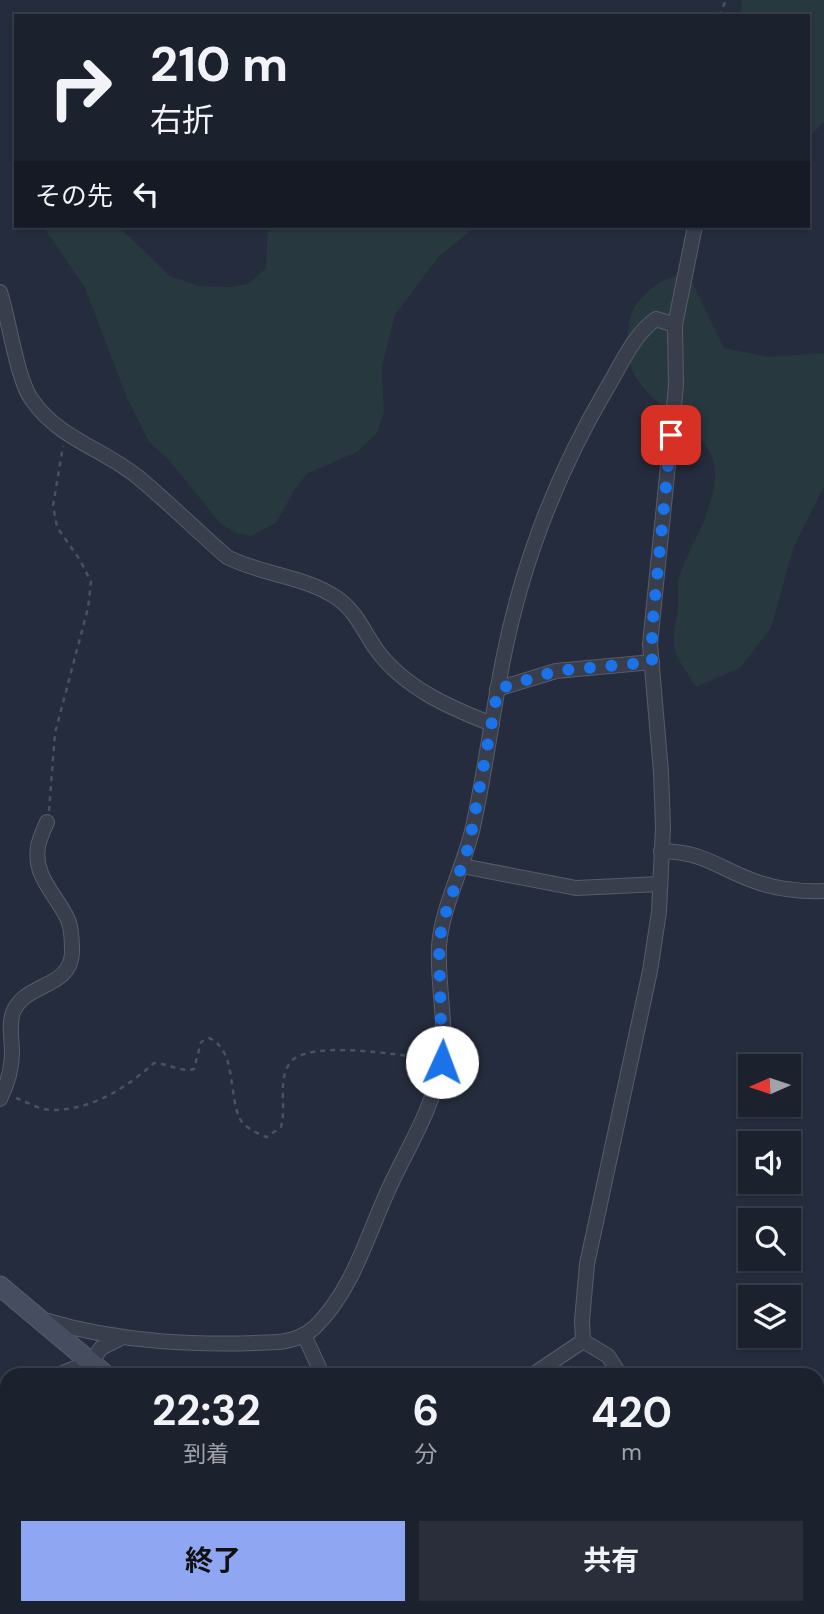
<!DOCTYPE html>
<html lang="ja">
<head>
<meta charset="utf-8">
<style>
	body { margin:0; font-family:"DM Sans","Noto Sans JP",sans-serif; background:#292e3a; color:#f1f3f6; height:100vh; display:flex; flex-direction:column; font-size:26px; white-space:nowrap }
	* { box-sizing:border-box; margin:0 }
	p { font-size:23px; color:#a0a3aa }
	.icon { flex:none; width:38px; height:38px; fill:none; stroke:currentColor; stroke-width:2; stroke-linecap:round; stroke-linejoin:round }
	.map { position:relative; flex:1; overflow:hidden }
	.sheet { position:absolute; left:0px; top:1368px; width:824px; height:247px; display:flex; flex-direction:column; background:#1c212e; border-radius:21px 21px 0 0; box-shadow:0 2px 5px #0004,0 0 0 2px #3a3e4a }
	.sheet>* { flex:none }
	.banner { position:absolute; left:14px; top:14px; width:796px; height:214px; border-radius:0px; box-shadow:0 2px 5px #0004,0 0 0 2px #3a3e4a; background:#1c212e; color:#f1f3f6; overflow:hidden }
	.needle { width:46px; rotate:267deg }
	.fabs { position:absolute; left:738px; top:1054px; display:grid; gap:14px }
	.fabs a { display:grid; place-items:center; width:63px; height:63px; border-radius:0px; background:#1c212e; box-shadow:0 2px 5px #0004,0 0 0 2px #3a3e4a; font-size:35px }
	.pin { position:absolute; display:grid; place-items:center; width:60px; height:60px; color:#fff; margin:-30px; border-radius:14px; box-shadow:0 4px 10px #0006 }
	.me { position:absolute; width:77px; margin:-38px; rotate:2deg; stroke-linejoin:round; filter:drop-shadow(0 0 5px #0008) }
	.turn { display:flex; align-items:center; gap:24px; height:147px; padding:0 21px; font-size:32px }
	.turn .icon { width:91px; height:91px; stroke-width:2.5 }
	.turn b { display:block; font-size:49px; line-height:60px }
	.then { display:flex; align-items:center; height:66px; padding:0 21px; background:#0003; gap:14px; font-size:26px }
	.eta { display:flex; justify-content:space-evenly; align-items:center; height:119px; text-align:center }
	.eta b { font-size:42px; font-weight:700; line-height:49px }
	.button { display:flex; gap:14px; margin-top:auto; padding:14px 21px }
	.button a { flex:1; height:80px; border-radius:0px; background:#8fa6f3; color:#111; font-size:28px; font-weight:700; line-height:80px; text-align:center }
	.button a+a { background:#292e3a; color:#f1f3f6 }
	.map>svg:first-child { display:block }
	.green { fill:#27383e }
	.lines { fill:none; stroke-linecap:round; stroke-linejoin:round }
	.minor-casing { stroke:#575c6b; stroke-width:16 }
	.secondary-casing { stroke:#575c6b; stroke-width:21 }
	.primary-casing { stroke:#424756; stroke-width:24 }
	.path { stroke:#45555b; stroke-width:2.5; stroke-dasharray:5 5; stroke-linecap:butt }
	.minor { stroke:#393e4d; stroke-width:14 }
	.secondary { stroke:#474d60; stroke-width:19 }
	.primary { stroke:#575d6d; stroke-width:23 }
	.route { stroke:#1a73e8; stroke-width:12; stroke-dasharray:0 21.6 }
</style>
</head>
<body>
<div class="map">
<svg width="824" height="1614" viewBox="0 0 824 1614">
	<rect width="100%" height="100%" fill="#252c3d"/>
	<g class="green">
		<path d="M742,0H824V122L809,137L808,16H740Z"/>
		<path d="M43,226H118L170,276L199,286L229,287L248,284L266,268L268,226H477L439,256L395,315L382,367L384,412L377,433L357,452L307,474L295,489L276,523L251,536L236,533L220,523L168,459L149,442L127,398L85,288Z"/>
		<path d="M681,275L693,284L724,348L767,357L824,353V486L793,549L771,628L740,668L696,687C690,676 678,662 675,650C671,636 677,622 678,608C679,598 676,586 679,577C691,542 716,509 715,471C714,418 615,406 628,331C630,320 630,311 638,302C651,287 661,278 681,275Z"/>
	</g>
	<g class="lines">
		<g class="minor-casing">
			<g id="minor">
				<path d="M0,292C9,319 17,380 32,400C60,440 103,448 139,478C169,503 197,531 227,557C262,575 305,576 337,598C356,611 364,632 376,649C403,687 450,708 492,724"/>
				<path d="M497,689L556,671L652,662"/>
				<path d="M661,851C705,852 716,867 754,881C776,889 801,892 824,891"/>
				<path d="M462,866L576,888L660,884"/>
				<path d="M0,1099C7,1085 12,1068 12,1052C12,1039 8,1022 14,1010C28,982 71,988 72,952C72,942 72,929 68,920C57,895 33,877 38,847C39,839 44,829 47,822"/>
				<path d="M44,1320C121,1343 199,1346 279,1342C293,1340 304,1337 315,1327C354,1289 368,1232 391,1184C410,1144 432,1109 441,1065C448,1026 437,986 439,946C442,906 464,867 473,827C485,772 492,716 503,660C522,563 557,473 607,388C621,365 633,335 656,319L675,325"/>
				<path d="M304,1335L323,1376"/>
				<path d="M583,1341L582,1321L587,1264L650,971L659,912L663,827L661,772L650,644L676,386L675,325L695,226"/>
				<path d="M583,1341L608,1356L621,1376"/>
				<path d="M56,1376L92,1361L101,1348L119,1339"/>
				<path d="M531,1376L583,1341"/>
				<path d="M0,1398L7,1395"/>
				<path d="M817,1450H824"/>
				<path d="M188,1608L191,1614"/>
				<path d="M334,1608L337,1614"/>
				<path d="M494,1614L500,1608"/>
			</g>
		</g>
		<g class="secondary-casing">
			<path id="secondary" d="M0,1286L107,1376"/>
		</g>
		<g class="primary-casing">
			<g id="primary">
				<path d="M0,1543L7,1540"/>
				<path d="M817,1589L824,1590"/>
			</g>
		</g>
		<g class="path">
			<path d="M719,16L726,0"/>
			<path d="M49,811L55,733L88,608L91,582L80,560L57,527L53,506L63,446"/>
			<path d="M16,1098C27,1102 40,1110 52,1110C92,1110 126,1088 154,1063C167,1063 182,1073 194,1069L201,1042L209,1038C237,1050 228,1095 240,1119C245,1128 258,1134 267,1137L281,1127C287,1107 277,1080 290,1063C306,1039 401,1055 428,1059"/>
		</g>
		<use href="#minor" class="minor"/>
		<use href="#secondary" class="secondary"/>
		<use href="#primary" class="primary"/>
	</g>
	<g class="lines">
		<path class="route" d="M442,1062L439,947L442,924L469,845L498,689L556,671L652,662V629L671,435"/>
	</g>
</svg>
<div class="fabs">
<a><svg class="needle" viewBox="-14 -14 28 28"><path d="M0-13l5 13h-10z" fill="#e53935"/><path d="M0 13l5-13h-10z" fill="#a0a3aa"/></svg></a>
<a><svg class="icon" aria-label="sound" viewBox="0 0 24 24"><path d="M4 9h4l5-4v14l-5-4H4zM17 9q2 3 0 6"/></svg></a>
<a><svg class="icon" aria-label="search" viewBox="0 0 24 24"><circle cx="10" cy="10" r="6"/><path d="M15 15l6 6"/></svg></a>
<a><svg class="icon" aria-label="layers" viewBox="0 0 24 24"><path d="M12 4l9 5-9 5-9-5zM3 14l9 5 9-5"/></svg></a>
</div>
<div class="pin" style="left:671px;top:435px;background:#d93025"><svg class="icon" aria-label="arrive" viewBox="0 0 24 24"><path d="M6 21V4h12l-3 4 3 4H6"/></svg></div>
<svg class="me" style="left:442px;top:1062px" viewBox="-20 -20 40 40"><circle r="19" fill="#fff"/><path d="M0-13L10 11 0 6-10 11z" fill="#1a73e8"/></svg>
<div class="banner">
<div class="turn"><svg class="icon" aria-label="right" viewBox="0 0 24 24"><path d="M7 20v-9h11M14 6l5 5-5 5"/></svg><div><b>210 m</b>右折</div></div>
<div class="then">その先<svg class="icon" aria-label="left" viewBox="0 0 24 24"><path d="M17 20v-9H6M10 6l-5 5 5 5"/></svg></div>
</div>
<section class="sheet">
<div class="eta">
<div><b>22:32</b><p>到着</p></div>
<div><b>6</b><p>分</p></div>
<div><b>420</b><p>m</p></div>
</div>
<div class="button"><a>終了</a><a>共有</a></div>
</section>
</div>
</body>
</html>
